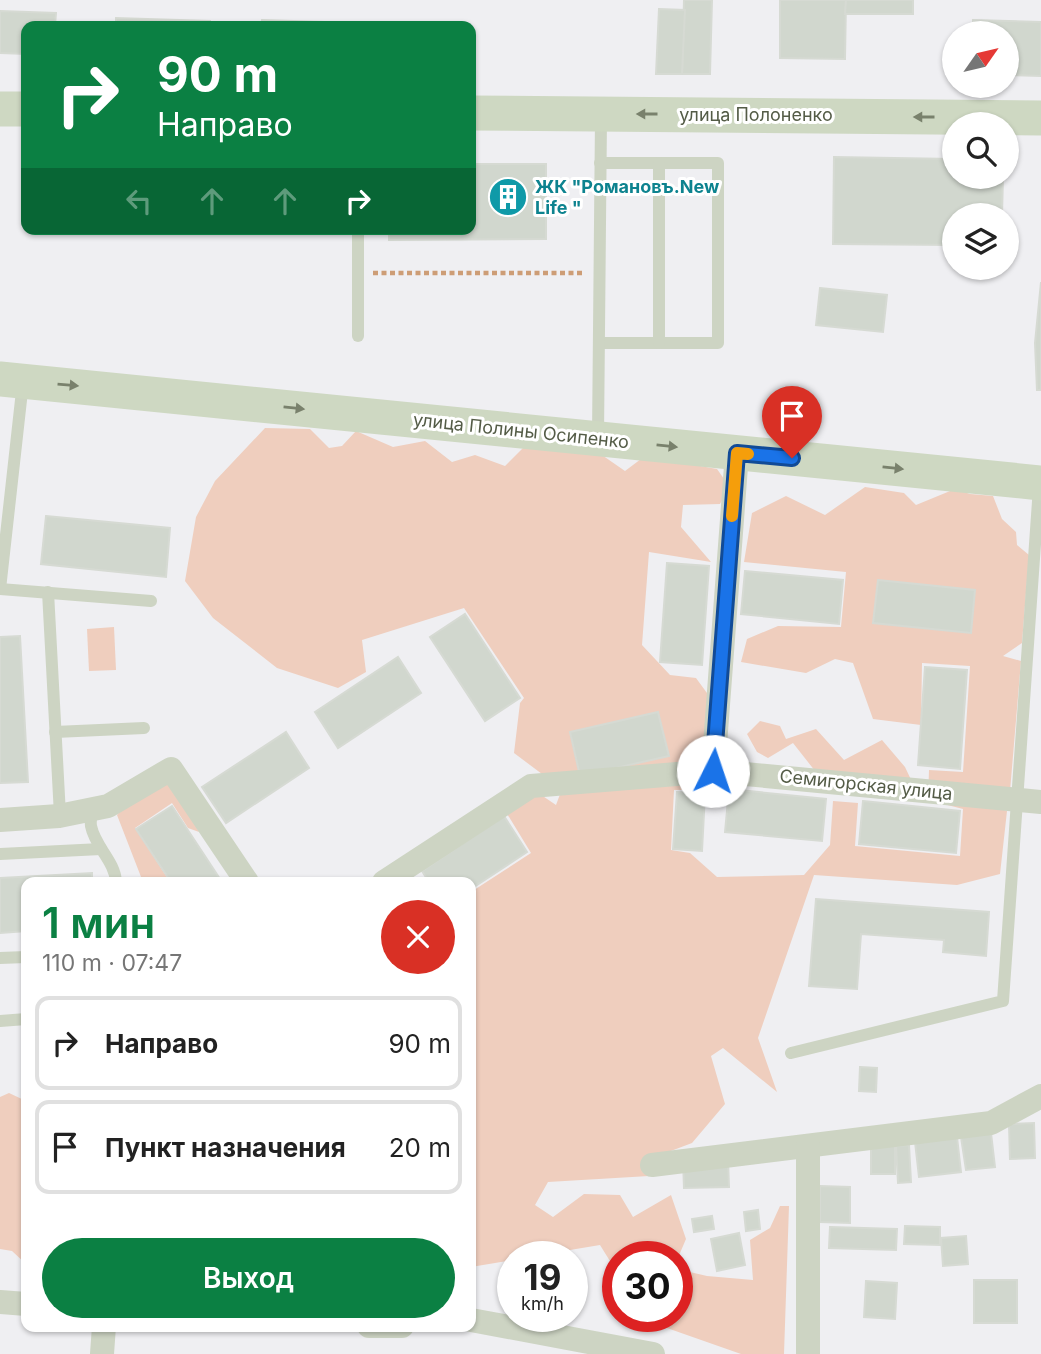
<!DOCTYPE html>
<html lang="ru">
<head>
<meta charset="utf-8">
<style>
	body { margin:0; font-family:Inter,sans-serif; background:#f2f2f2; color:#222; height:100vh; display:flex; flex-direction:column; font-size:26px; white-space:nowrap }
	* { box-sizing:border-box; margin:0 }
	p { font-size:23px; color:#767676 }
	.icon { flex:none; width:38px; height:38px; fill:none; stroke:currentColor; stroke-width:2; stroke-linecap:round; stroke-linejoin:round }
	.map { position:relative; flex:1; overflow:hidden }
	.side { position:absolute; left:21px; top:877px; width:455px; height:455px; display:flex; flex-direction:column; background:#fff; border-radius:14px; box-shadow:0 2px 5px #0004 }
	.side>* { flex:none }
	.guide { position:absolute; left:21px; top:21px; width:455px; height:214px; border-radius:14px; box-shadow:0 2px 5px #0004; background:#0b8043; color:#fff; overflow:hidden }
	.needle { width:46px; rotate:56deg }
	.tools { position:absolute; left:942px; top:21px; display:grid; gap:14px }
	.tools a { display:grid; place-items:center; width:77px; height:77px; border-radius:50%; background:#fff; box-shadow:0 2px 5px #0004; font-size:35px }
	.speed { position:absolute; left:497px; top:1241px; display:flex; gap:14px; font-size:35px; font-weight:700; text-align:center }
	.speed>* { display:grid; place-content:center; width:91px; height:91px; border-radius:50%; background:#fff; box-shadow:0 2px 5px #0004; line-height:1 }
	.speed small { font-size:18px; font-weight:400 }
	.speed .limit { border:10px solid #d22; background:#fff; color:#111 }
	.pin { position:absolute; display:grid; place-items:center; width:60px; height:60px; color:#fff; margin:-72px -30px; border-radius:50% 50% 50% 0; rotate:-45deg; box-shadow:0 0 7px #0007 }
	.pin .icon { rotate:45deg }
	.me { position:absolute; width:77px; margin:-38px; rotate:4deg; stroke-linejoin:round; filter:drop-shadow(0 0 5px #0008) }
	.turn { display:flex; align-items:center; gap:24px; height:147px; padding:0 21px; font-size:32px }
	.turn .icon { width:91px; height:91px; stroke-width:2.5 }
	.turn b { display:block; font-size:49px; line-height:60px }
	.lanes { display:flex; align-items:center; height:66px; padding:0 21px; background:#0003; justify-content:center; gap:35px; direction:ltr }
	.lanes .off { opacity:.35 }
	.round { display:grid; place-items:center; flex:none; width:74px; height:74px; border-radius:37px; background:#f2f2f2 }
	.head { display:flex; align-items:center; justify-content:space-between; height:119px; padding:0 21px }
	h1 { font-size:42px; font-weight:600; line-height:52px; color:#0b8043 }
	.button { display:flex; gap:14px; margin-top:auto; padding:14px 21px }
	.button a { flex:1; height:80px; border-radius:42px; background:#0b8043; color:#fff; font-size:28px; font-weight:600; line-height:80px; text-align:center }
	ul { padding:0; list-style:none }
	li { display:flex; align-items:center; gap:21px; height:94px; margin:0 14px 10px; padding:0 7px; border:4px solid #e0e0e0; border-radius:14px }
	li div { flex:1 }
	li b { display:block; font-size:26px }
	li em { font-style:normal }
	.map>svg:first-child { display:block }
	.green { fill:#efcebe }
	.building { fill:#d1d7ce; stroke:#d6dad3; stroke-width:2 }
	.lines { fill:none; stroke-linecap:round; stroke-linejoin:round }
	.path { stroke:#cd9d76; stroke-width:4.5; stroke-dasharray:5 3.5; stroke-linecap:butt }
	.lane { stroke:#cdd4c3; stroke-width:12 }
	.street { stroke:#cdd4c3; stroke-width:24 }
	.secondary { stroke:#ced8c2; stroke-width:35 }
	.oneway { fill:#79816c }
	.route-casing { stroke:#114b97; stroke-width:18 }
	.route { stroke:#1a73e8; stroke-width:12 }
	.slow { stroke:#f59e0b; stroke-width:12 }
	.labels { text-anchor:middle; stroke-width:6; stroke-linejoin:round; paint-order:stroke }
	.street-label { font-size:18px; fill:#545c47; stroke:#fff }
	.culture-label { font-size:18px; font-weight:bold; fill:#0d838f; stroke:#fff; text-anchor:start }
</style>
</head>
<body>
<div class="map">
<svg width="1041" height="1354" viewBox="0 0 1041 1354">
	<rect width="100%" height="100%" fill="#efeff2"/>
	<g class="green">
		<path d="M265,428L310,429L329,448L342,446L356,431L393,447L425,441L452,462L475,455L505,466L525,446L599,453L625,471L645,456L717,469L729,486L720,504L683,505L681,527L711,562L649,552L642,645L670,675L696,678L715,704L705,764L684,783L693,790H674L671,850L690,853L717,877L804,875L830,845L833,801L858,803L855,846L960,856L963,809L928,800L929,770L963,772L970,666L922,663L921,725L873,719L853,663L835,659L806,673L741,662L747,639L778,626L841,627L846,572L744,562L752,513L786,496L825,515L865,487L904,493L916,505L955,489L970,494L993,496L1002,519L1016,532L1017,545L1029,555L1022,643L1003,656L1021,661L1010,791L992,806L1007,811L1000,874L957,885L814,875L758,1038L777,1092L723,1048L711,1056L725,1104L692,1143L655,1157L649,1176L548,1182L535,1205L553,1217L584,1194L620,1195L633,1217L671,1195L686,1239L677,1260V1256H618V1274L600,1245L534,1256H513V1260L471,1267V892L531,853L498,799L519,780L556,805L562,789L514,753L520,703L524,698L464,608L362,640L366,672L338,688L277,668L213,618L185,581L196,517L215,481Z"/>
		<path d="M114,627L116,670L89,671L87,629Z"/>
		<path d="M760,721L780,726L786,739L816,729L844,760L882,740L905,767L914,786L819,776L793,743L768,758L757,752L747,734Z"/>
		<path d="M169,776L199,832L188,828L172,803L135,828L170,882H143L117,815L131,798Z"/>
		<path d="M9,1093L26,1101V1264L12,1251L0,1249V1097Z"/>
		<path d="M780,1206H789L784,1354H741L647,1321L644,1316H677V1269L707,1276L753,1280L750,1240L770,1228Z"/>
	</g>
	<g class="building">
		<path d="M684,0H712L710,74H682Z"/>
		<path d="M780,0H846L845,59L780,58Z"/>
		<path d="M846,0H913V14H845Z"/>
		<path d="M659,9L685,10L682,74H656Z"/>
		<path d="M0,11L56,13L55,26H26V54L0,53Z"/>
		<path d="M116,18L210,21V26H116Z"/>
		<path d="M262,20L355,23V26H261Z"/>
		<path d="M973,20L1041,22V76L1006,75V33H973Z"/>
		<path d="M834,157L954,159V177H1003L1002,215H954V245L833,244Z"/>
		<path d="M471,164H546V239L389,240V229H471Z"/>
		<path d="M1041,282V390H1037L1035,343Z"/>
		<path d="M820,288L887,295L883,332L816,325Z"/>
		<path d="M46,516L170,528L166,577L41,564Z"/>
		<path d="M667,563L709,566L702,665L660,662Z"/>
		<path d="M745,571L843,580L839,624L741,614Z"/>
		<path d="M878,580L975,590L971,633L873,623Z"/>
		<path d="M465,614L520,698L485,721L430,637Z"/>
		<path d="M20,636L28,782L0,783V637Z"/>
		<path d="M398,657L421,693L338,748L315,712Z"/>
		<path d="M925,667L967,670L960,769L918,765Z"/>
		<path d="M658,712L669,756L580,776L570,732Z"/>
		<path d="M286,732L309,768L226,823L202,787Z"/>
		<path d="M729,789L826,799L822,841L725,832Z"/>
		<path d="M677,792L705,794L702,851L673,849Z"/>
		<path d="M863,801L960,811L956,853L859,844Z"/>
		<path d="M172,806L222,882H171L136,829Z"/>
		<path d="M504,816L527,852L471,889V882H429L422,871Z"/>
		<path d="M92,873V882H26V931L0,933V878Z"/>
		<path d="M816,899L989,912L986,956L943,952L944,940L861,934L857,989L809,986Z"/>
		<path d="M860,1067L877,1068L876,1092L859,1091Z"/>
		<path d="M1034,1123L1035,1158L1010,1159L1009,1124Z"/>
		<path d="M991,1133L995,1167L966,1170L961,1137Z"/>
		<path d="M957,1137L961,1172L919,1177L915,1142Z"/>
		<rect x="871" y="1144" width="24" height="30"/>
		<path d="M909,1145L911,1182L898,1183L896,1146Z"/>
		<path d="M728,1159L729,1187L684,1188L683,1160Z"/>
		<path d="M820,1186L850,1187V1223L820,1222Z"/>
		<path d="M758,1210L760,1229L746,1231L744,1212Z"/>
		<path d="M712,1216L714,1229L694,1232L692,1219Z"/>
		<path d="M905,1226L940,1227V1245L904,1244Z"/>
		<path d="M830,1227L897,1229L896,1250L829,1248Z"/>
		<path d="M739,1233L745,1265L717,1271L711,1239Z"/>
		<path d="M966,1236L968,1264L943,1266L941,1238Z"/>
		<rect x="974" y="1280" width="43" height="43"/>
		<path d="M866,1281L897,1283L895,1319L864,1317Z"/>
	</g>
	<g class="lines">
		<path class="path" d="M373,273H584"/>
		<g class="lane">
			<path d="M358,229V336"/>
			<path d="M599,343H718V163H600"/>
			<path d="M659,343V163"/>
			<path d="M598,436L601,118"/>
			<path d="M0,589L23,382"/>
			<path d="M0,589L151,601"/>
			<path d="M48,592L60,815"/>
			<path d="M55,732L144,728"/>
			<path d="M93,809C92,814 90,821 91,826C95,847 115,861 116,882"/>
			<path d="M0,854L101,849"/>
			<path d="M0,958L26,957"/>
			<path d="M0,1021L26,1019"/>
			<path d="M791,1053L1003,1001L1039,487"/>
		</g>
		<g class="street">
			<path d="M713,771L737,453"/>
			<path d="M0,820L59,816L108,806L171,769L247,882"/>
			<path d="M384,882L531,786L713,771L1041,802"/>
			<path d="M652,1165L991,1123L1041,1096"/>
			<path d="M0,1302L26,1304"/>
			<path d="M471,1320L653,1354"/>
			<path d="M369,1326H402"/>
			<path d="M102,1354L104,1326"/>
			<path d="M808,1354V1146"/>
		</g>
		<g class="secondary">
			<path d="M0,109H26"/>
			<path d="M471,113L1041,118"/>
			<path d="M0,379L1041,483"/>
		</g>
	</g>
	<defs><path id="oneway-solid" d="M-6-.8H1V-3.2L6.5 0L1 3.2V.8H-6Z" transform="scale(1.75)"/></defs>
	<g class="oneway">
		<use href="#oneway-solid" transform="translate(647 114) rotate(-180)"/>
		<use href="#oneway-solid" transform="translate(924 117) rotate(-180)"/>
		<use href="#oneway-solid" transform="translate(68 385) rotate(5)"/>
		<use href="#oneway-solid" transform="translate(294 408) rotate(6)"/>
		<use href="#oneway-solid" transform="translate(667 446) rotate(6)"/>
		<use href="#oneway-solid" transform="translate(893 468) rotate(6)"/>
	</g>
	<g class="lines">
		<g class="route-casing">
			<path id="route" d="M713,771L737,453L792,458"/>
		</g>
		<use href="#route" class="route"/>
		<path class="slow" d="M732,516L737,453L748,454"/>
	</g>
	<defs>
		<g id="building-disc" transform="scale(2.0125)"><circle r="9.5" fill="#0f9aa8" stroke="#fff"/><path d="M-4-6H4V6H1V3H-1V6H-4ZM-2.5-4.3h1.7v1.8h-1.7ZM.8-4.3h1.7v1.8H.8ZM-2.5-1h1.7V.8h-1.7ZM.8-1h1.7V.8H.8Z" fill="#fff"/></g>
	</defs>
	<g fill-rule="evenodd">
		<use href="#building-disc" x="508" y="197"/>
	</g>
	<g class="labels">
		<g class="street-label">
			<text x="756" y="121">улица Полоненко</text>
			<text transform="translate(521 431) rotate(6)" y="6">улица Полины Осипенко</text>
			<text transform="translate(866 785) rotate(6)" y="6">Семигорская улица</text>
		</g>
		<g class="culture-label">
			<text x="535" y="193">ЖК "Романовъ.New<tspan x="535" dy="21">Life "</tspan></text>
		</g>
	</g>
</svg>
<div class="tools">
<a><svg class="needle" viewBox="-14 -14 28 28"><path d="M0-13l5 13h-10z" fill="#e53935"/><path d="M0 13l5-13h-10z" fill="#767676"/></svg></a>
<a><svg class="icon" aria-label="search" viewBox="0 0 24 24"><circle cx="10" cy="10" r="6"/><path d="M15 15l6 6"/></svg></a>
<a><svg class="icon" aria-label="layers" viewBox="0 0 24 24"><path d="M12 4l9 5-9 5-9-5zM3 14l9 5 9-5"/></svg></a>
</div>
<div class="speed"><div>19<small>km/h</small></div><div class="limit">30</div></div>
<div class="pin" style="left:792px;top:458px;background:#d93025"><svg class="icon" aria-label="arrive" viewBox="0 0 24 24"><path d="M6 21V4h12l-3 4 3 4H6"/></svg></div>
<svg class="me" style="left:713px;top:771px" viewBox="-20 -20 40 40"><circle r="19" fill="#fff"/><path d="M0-13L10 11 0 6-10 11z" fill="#1a73e8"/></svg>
<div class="guide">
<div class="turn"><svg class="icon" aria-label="right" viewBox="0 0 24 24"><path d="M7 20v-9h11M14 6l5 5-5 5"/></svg><div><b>90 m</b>Направо</div></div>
<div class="lanes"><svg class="icon off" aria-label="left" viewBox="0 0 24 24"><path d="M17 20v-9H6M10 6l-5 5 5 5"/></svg><svg class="icon off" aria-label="ahead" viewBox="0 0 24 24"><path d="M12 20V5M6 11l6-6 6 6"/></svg><svg class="icon off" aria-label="ahead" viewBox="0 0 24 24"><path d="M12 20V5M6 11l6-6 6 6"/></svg><svg class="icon" aria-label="right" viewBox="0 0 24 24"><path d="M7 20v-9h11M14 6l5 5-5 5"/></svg></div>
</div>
<section class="side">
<div class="head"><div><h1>1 мин</h1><p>110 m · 07:47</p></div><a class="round" style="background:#d93025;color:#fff"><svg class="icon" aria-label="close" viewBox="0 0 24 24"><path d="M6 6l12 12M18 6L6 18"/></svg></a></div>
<ul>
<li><svg class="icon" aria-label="right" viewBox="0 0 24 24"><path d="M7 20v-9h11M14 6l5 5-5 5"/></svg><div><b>Направо</b></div><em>90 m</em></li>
<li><svg class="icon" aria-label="arrive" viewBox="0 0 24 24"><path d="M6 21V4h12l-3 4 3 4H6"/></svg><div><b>Пункт назначения</b></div><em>20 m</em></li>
</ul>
<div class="button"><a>Выход</a></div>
</section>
</div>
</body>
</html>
